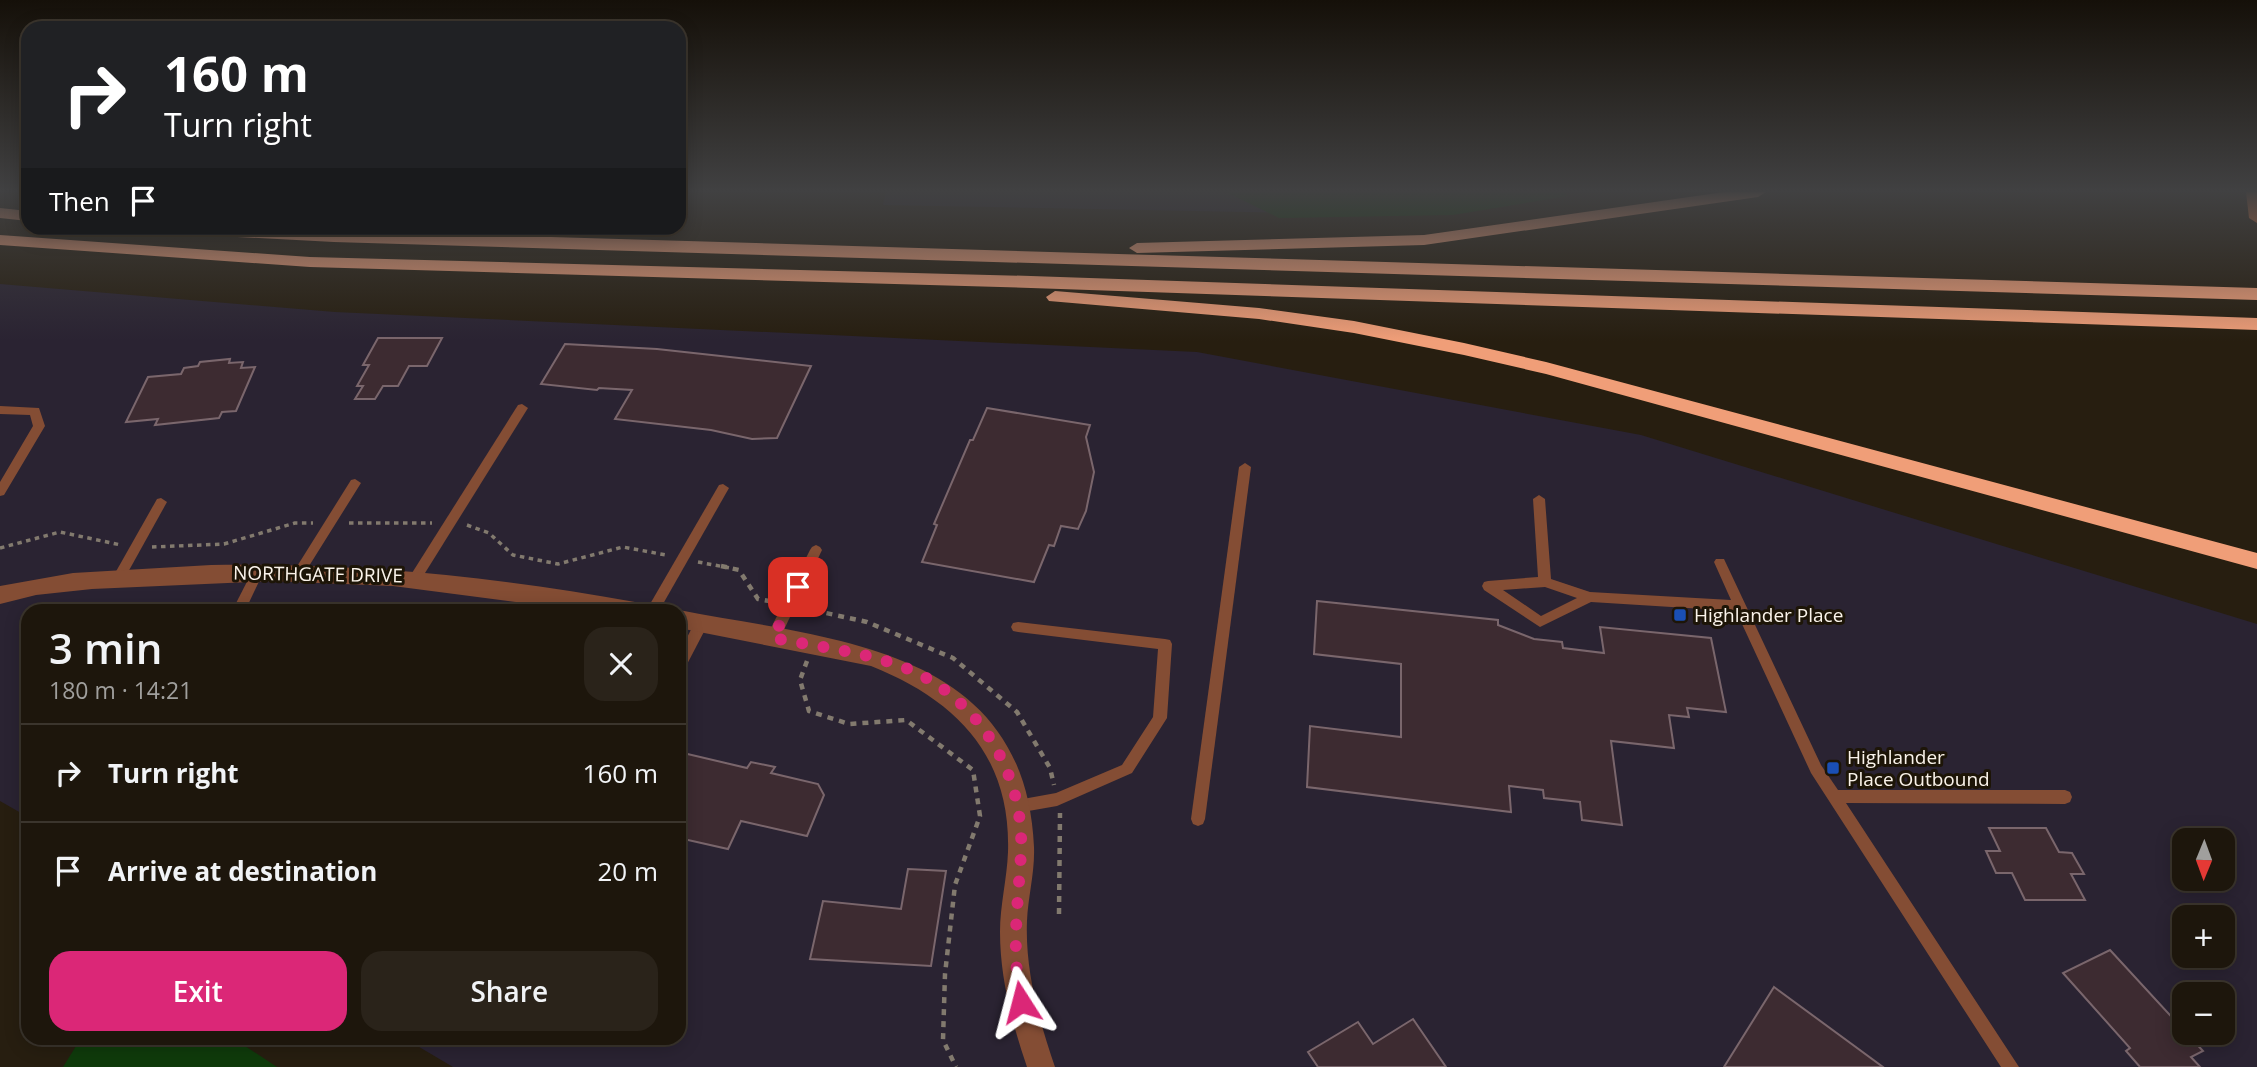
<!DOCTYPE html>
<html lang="en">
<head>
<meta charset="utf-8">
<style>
	body { margin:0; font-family:"Open Sans",sans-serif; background:#2a231a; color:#f1f3f6; height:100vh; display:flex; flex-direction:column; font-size:26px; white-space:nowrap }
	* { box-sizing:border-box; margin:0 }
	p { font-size:23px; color:#a09f9d }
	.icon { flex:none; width:38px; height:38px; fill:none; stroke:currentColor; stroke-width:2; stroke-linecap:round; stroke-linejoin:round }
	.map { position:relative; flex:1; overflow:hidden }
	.drawer { position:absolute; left:21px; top:604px; width:665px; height:441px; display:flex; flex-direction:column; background:#1d160c; border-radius:21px; box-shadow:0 4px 18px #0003,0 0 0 2px #3b352d }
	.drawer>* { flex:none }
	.guide { position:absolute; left:21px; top:21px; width:665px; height:214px; border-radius:21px; box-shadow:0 4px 18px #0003,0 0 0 2px #3b352d; background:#202124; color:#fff; overflow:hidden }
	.needle { width:46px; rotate:181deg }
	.buttons { position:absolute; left:2172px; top:828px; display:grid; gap:14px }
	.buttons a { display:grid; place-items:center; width:63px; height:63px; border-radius:14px; background:#1d160c; box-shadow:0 4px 18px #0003,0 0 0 2px #3b352d; font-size:35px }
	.pin { position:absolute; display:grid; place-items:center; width:60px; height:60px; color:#fff; margin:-30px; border-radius:14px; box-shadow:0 4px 10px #0006 }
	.me { position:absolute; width:77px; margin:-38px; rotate:351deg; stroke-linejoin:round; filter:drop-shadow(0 0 5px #0008) }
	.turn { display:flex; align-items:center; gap:24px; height:147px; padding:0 28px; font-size:32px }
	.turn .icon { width:91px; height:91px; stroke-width:2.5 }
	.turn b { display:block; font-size:49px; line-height:60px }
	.then { display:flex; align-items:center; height:66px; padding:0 28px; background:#0003; gap:14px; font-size:26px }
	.round { display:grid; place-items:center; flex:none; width:74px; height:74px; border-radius:21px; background:#2a231a }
	.summary { display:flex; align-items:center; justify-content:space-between; height:119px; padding:0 28px }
	h1 { font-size:42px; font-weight:600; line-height:52px }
	.button { display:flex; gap:14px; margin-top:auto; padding:14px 28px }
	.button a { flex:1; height:80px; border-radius:21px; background:#db2777; color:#fff; font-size:28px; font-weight:600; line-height:80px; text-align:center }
	.button a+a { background:#2a231a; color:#f1f3f6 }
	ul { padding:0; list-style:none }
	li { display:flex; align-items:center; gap:21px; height:98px; padding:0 28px; border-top:2px solid #3b352d }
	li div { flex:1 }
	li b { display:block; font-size:26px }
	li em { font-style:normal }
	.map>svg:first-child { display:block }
	.commercial { fill:#2a2332; fill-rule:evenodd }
	.green { fill:#0f3b0b }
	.building { fill:#3d2b31; stroke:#7a666c; stroke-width:2 }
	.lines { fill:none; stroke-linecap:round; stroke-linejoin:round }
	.path-far1 { stroke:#827a6e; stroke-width:3.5; stroke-dasharray:4.5 4.5; stroke-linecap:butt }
	.path { stroke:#827a6e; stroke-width:4.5; stroke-dasharray:6 6; stroke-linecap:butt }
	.lane { fill:#844d34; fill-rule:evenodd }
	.street { fill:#844d34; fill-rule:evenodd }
	.primary { fill:#ea783f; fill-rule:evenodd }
	.highway { fill:#f09e78; fill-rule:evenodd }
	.route { stroke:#db2777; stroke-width:12; stroke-dasharray:0 21.6 }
	.transit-dot { fill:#1a4fb4; stroke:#1d1507; stroke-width:2.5 }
	.labels { text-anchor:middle; stroke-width:6; stroke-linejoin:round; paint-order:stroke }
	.street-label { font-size:19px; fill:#faf3ea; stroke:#1d1507 }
	.poi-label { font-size:19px; fill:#faf3ea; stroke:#1d1507; text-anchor:start }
</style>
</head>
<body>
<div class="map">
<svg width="2257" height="1067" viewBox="0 0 2257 1067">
	<rect width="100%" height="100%" fill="#271e10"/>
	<g class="commercial">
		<path d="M886,192H1522L1409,215L883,205Z"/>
		<path d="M0,284L335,312L1197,352L1641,435L2257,624V1067H453L404,1038H679V611H28V817L0,801ZM2184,840H2222V878H2184ZM2184,917H2222V956H2184ZM2184,994H2222V1032H2184Z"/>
	</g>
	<g class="green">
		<path d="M1226,192H1563L1568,196L1453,215L1279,218Z"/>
		<path d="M81,1038H233L277,1067H63Z"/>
	</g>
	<g class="building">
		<path d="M378,338H442L427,366H409L398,386H383L375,399H355L363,386H357L369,365H363Z"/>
		<path d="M565,344L657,349L811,366L777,438L752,439L711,430L615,419L632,390L599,388L597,390L541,384Z"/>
		<path d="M230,359L229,363L243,362L241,368L255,367L236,411L222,412L219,418L155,425L158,419L126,422L148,377L181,374L184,368L198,366L200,362Z"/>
		<path d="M987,408L1090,425L1086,437L1094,472L1086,511L1078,529L1061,526L1054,546L1049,545L1034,582L922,562L937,525L934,524L970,440H973Z"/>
		<path d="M1317,601L1498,620V625L1534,639L1562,642L1563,648L1604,653L1600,627L1711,638L1726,712L1687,708L1689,717L1669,715L1674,748L1611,741L1622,825L1582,820L1580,802L1544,798L1543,790L1509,786L1511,812L1307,787L1310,726L1401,737V664L1314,654Z"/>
		<path d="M679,752L747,768L751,762L775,767L771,773L818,784L824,795L807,836L741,821L728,849L679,838Z"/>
		<path d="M1989,828H2046L2059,852L2072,853L2084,874H2071L2085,900H2025L2012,873H1996L1986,851H2000Z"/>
		<path d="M908,869L946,871L931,966L810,959L823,901L901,909Z"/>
		<path d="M2110,950L2203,1051L2191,1057L2200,1067H2140L2126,1051L2130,1048L2063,973Z"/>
		<path d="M1774,987L1883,1067H1724Z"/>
		<path d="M1413,1019L1446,1067H1318L1308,1052L1358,1022L1373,1044Z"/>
	</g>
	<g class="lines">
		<g class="path-far1">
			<path d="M349,523H432"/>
			<path d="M467,525L489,533L513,555L558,564L623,547L666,555"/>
			<path d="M152,547L224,544L295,523H313"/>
			<path d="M0,548L60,532L121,545"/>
			<path d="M698,562L730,568"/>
		</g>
		<g class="path">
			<path d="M721,566L739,570L758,599L775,602"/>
			<path d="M803,608L867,622L953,658L1017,712L1050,768L1054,785"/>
			<path d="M807,661L800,680L809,711L849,724L906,720L973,770L980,816L955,885L945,974L943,1040L956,1067"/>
			<path d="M1059,914L1060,813"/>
		</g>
		<g class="lane">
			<path d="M522,404L528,408L420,581H412L410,577L412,573L518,405Z"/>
			<path d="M0,406L39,408L45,426L4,495L0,496V482L33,426L30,415L0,414Z"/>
			<path d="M1245,463L1251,467L1205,819L1203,824L1198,826L1193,824L1191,819L1239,467Z"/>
			<path d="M355,479L361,483L304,574H296L294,571L296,568L351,480Z"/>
			<path d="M723,484L729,488L659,611H646L719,485Z"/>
			<path d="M1539,495L1545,499L1551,579L1590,592L1731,600L1714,562L1716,559H1724L1821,765L1838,790H2065L2070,792L2072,797L2070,802L2065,804L1846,803L2019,1067H2001L1811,773L1736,611L1591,602L1540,627L1484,590L1482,586L1484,582L1488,581L1538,577L1533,499ZM1545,587L1577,598L1541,616L1503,590Z"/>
			<path d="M161,498L167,502L122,583H114L112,579L114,575L157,499Z"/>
			<path d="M816,545L820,547L822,550L780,638L778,642L773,643L768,642L766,638L810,550L812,547Z"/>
			<path d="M258,566L262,568L264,571L245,611H232L254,568Z"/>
			<path d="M701,619L706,620L708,624L684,670L679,672V653L696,620Z"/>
			<path d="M1018,622L1165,639L1170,640L1172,644L1167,718L1132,773L1057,806L1017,813L1012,811L1010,806L1012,801L1056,793L1122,765L1153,717L1158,649L1018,632L1013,631L1011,627L1013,623Z"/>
		</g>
		<g class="street">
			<path d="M211,565C354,563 494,576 635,602L643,605L646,611H586L393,586L272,581L92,589L36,595L0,604V586L73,573Z"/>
			<path d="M679,610C833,640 1025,646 1034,847C1035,872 1028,897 1027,921C1025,971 1039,1020 1055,1067H1027C1012,1023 1000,978 1000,932C1000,905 1007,879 1008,852C1011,755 956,700 871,666L679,628Z"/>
		</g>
		<path class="primary" d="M2246,192H2257V223L2249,218Z"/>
		<g class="highway">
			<path d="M1724,192H1766L1758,197L1424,245L1137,253L1129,248L1137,243L1424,235Z"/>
			<path d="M0,208L28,211V221L0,218Z"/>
			<path d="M155,228H250L2257,288V300L334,242L163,233Z"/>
			<path d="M0,235L310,257L1031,276L2257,318V330L1031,288L310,267L0,245Z"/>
			<path d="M1055,291L1259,308L1354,321L1464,343L1546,362L2257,553V569L1546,374L1464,355L1354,333L1259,319L1049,301L1046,297Z"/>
		</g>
	</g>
	<linearGradient id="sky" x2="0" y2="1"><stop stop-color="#151009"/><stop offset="0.56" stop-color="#414142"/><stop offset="1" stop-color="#414142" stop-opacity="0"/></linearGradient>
	<rect width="2257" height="341" fill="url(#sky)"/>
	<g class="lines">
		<path class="route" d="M798,587L773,638C815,646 858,651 898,665C976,693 1025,771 1021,853C1018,905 1011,950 1021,1002"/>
	</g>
	<g class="transit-dot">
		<rect x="1673" y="608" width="14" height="14" rx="3.5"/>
		<rect x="1826" y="761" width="14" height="14" rx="3.5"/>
	</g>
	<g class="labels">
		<g class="street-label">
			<text transform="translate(318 574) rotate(1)" y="7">NORTHGATE DRIVE</text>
		</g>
		<g class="poi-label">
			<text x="1694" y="622">Highlander Place</text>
			<text x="1847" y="764">Highlander<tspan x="1847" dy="22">Place Outbound</tspan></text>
		</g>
	</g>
</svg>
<div class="buttons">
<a><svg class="needle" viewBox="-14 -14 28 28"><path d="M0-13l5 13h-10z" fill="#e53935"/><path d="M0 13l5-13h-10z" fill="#a09f9d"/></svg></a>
<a>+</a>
<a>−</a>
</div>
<div class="pin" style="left:798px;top:587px;background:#d93025"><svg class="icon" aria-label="arrive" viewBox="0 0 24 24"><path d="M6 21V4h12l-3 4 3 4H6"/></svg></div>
<svg class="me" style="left:1021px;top:1002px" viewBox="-20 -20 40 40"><path d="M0-17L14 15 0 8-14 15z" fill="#db2777" stroke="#fff" stroke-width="4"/></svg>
<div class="guide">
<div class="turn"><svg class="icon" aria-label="right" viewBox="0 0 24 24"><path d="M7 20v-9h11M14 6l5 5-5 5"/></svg><div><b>160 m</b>Turn right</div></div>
<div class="then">Then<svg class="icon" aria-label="arrive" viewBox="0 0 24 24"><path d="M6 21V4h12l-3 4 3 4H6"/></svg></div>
</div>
<section class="drawer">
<div class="summary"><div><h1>3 min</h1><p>180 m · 14:21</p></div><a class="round"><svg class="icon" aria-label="close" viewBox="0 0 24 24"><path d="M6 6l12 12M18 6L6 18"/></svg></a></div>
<ul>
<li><svg class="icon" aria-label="right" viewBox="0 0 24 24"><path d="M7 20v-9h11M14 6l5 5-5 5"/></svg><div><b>Turn right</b></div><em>160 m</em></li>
<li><svg class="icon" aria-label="arrive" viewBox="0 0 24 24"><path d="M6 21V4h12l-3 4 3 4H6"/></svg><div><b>Arrive at destination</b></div><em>20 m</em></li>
</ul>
<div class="button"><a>Exit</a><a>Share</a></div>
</section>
</div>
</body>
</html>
